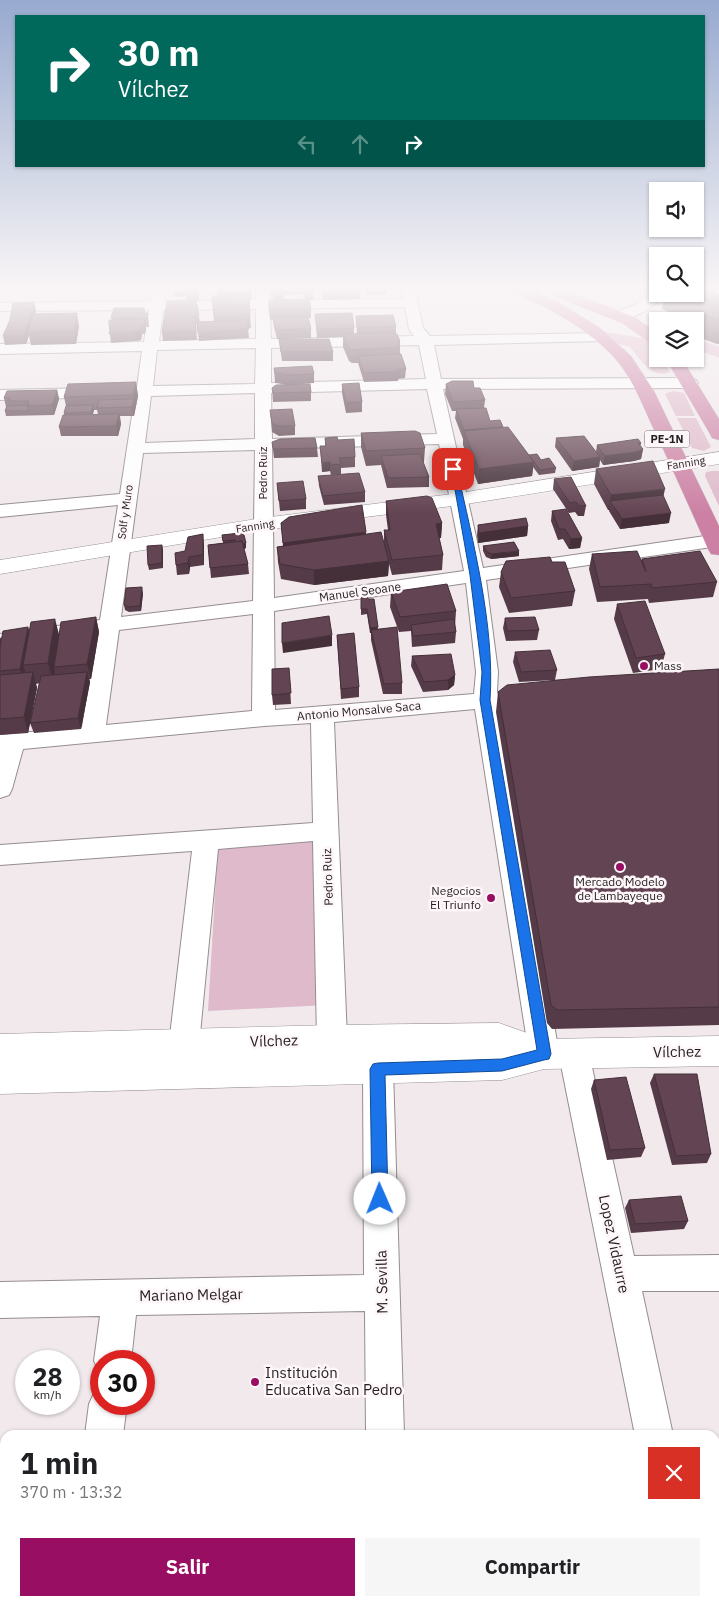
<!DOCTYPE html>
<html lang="es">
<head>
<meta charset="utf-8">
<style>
	body { margin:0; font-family:"IBM Plex Sans",sans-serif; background:#f6f6f6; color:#202124; height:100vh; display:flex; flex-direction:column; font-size:19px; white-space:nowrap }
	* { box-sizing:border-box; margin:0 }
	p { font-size:16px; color:#757577 }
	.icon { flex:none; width:28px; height:28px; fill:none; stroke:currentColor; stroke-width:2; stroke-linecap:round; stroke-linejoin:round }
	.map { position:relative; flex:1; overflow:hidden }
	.sheet { position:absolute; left:0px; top:1430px; width:720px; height:176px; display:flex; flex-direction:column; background:#fff; border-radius:15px 15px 0 0; box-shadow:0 1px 4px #0004 }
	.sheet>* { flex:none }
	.hud { position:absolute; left:15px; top:15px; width:690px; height:152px; border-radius:0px; box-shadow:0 1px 4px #0004; background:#00695c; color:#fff; overflow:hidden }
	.controls { position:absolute; left:649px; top:182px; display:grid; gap:10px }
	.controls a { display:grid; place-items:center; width:55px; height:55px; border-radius:0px; background:#fff; box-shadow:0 1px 4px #0004; font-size:25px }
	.speed { position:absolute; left:15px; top:1350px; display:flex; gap:10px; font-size:25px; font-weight:700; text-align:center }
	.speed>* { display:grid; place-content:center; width:65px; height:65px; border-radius:50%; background:#fff; box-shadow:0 1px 4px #0004; line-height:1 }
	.speed small { font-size:12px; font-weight:400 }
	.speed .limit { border:8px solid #d22; background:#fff; color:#111 }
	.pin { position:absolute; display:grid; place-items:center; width:42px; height:42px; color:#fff; margin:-21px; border-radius:10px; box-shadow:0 2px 8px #0006 }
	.me { position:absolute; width:55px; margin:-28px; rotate:359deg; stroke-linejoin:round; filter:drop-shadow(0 0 4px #0008) }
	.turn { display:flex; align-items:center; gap:18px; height:105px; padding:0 20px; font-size:22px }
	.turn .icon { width:65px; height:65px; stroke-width:2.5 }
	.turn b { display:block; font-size:35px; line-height:42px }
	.lanes { display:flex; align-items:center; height:48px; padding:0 20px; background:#0003; justify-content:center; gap:25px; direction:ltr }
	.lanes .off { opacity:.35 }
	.round { display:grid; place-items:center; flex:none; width:52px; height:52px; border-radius:0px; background:#f6f6f6 }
	.overview { display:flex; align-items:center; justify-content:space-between; height:85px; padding:0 20px }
	h1 { font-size:30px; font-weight:800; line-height:38px }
	.action { display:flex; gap:10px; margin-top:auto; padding:10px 20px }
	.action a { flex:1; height:58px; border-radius:0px; background:#980e62; color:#fff; font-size:20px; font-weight:800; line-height:58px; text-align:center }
	.action a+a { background:#f6f6f6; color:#202124 }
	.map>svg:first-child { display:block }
	.green { fill:#debaca }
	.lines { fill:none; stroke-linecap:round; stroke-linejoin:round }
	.street-casing { stroke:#958d90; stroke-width:2 }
	.secondary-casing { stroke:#958d90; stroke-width:1 }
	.primary-casing { stroke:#cac9c9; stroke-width:1 }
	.highway-casing { stroke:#cac9c9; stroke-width:1 }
	.street { fill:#fff; fill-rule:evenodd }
	.secondary { fill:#fff; fill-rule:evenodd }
	.primary { fill:#e0b3c8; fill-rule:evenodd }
	.highway { fill:#cc81a4; fill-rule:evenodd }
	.wall { fill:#553a47; fill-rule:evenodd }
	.shaded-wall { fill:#453039 }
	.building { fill:#634452; stroke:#453039 }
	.route { fill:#1a73e8; stroke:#114b97 }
	.poi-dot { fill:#980e62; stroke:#fef6f9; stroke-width:2 }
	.labels { text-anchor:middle; stroke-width:5; stroke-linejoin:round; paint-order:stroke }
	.shield { fill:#fef6f9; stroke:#646061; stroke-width:1 }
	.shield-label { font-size:11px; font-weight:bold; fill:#221f20 }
	.far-street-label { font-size:11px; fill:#221f20; stroke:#fef6f9 }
	.street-label { font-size:12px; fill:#221f20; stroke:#fef6f9 }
	.poi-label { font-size:12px; fill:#221f20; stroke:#fef6f9; text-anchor:start }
	.near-street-label { font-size:15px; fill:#221f20; stroke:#fef6f9 }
	.near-poi-label { font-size:15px; fill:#221f20; stroke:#fef6f9; text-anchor:start }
</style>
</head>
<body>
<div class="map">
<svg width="719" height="1606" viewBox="0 0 719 1606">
	<rect width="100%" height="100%" fill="#f1e9ec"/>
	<g class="green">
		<path d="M629,346L656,351L658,359H661L670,372C651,380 640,358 629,346Z"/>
		<path d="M673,391L684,393L695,416H676L665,394Z"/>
		<path d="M677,418H696L711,447L704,451L692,448Z"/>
		<path d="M712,471H719V506L705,476L706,472Z"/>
		<path d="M325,837L327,1005L208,1011L218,845Z"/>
	</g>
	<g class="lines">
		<g class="street-casing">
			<g id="street">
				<path d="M152,289H166L164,301L256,300V289H270V300L403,299L401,289H415L423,328L430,336L602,333L607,334L609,337L607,340L602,341L434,345L441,379L690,378L696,380L698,383L696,386L690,388L443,389L483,568L719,534V546L486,580L498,672L497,692L508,694L511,699L508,704L498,707L559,1053L563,1045L574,1041L585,1045L589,1054L634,1256L719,1255V1291H642L673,1435H635L559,1055L555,1063L544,1067L533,1063L529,1054L475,709L334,722L347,1039L343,1048L332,1052L321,1048L317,1039L313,841L218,849L199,1044L195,1053L184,1057L173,1053L169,1044L192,851L0,865V845L313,823L311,723L264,726L23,749L12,789L9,795L0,798V735L82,727L97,633L0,648V634L100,620L118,505L0,517V505L120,494L135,396L0,400V390L137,387L142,351L0,354V344L144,342L149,310L0,311V303L150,301ZM405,307L409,329L414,336L271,339L270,309ZM256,309V339L159,341L163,310ZM419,345L426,379L271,383V348ZM256,348L255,384L153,386L157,350ZM427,389L437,434L272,439L271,393ZM255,393V439L145,443L151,396ZM439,444L464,571L274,598L272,449ZM255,450L253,601L121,617L143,453ZM466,583L476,672L474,694L275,710L274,611ZM253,614L252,711L106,725L119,630Z"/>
				<path d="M658,290V294H665C656,306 630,323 615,319L613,316L615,313L634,305Z"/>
				<path d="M378,1055L389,1059L393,1069L404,1435H366L365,1311L136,1315L131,1361H101V1375L94,1361L100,1316L0,1318V1282L364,1275L363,1069L367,1059Z"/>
				<path d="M101,1388V1404H127L123,1435H85L89,1404L95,1391Z"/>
				<path d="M64,1601H106L105,1606H63Z"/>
				<rect x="367" y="1601" width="42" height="5"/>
				<path d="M667,1601H709L710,1606H668Z"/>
			</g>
		</g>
		<g class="secondary-casing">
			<g id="secondary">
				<path d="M719,452V464L460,505L263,530L0,574V560L263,518L460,493Z"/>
				<path d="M499,1023L544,1039L719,1036V1066L544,1069L502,1080L0,1094V1064L418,1052L0,1064V1034L332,1025Z"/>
			</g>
		</g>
		<g class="primary-casing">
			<g id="primary">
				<path d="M602,332L658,341V351L596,340L594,337L596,334Z"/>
				<path d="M695,339L719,347V357L695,349Z"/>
			</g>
		</g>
		<g class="highway-casing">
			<g id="highway">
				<path d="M510,289H531L563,305L600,328L631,356L654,391L719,526V555L711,554L708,549C692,512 675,475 658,438C644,410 634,378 612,355C584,326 548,308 513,292Z"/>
				<path d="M550,289H562L634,317L658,333V346L652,344L622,323L551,295L548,292Z"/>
				<path d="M666,359H682L719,419V440L712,438L710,434Z"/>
			</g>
		</g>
		<use href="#street" class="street"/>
		<use href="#secondary" class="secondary"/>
		<use href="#primary" class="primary"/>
		<use href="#highway" class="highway"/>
	</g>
	<g class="wall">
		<path d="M173,289H199V301H196L200,322L214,321L212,296H218L217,289H251L252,299H249L251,328H248L249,338L199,341L197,324H196L197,340L163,341L162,332L186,300V296L175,297Z"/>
		<path d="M270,289H313L314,300H309L311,309V318H308L311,329V338L280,339L333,352V361H282L279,339H277L274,327L273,319L270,320L269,311L275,300L270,294ZM304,294L305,299L283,300L284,295Z"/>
		<path d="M321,289H386V294L367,295L365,291H361L360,289V299L323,300Z"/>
		<path d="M695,289H719L712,292L719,295V344H717L695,336V321H687V320L662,309L665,294H695Z"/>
		<path d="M34,302L36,311L35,314L79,326L76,344L31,345L29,335L26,344L5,345L3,336Z"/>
		<path d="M144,308L145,313H148L149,327H146L145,334H142L141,340L136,341L111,343L109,326L112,320L111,318Z"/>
		<path d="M315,314L354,328V334H357L356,316L396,327V334L400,341V354L406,369L405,378L398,379V381L364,382L358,363H352L349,361L343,347V337L317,338Z"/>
		<path d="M274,368L314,374V383L289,385L275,383Z"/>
		<path d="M136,382L138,396L134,416H120L121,424L118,436H61L59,427L64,415V413L66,406L64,397ZM94,410H97L98,414H93Z"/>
		<path d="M342,384L362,402V412L346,413L342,393Z"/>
		<path d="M446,384L474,388L485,400L484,408L490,421L503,427L529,455L541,460L556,468L555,473L539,475L533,467L532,476L478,484L463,445V439L455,418L456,411H452L445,394Z"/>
		<path d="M272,388L311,392V401L273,402Z"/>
		<path d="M57,390L59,399L54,415L6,416L5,411L6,407L4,398Z"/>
		<path d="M270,410L295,426V435L279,436L272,432Z"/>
		<path d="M361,433L425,448L424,462H423L429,477V487L387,488L381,465L366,466L361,447Z"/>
		<path d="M325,438L338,440L355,457V467L341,468V474L331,475L330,471L322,472L320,446H325Z"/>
		<path d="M556,438L596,452L597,445L641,443L640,446L643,449L641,459L634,461L603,465L600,460L599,467L572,471L555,447Z"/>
		<path d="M272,442L317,448L318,457L274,458Z"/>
		<path d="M596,469L669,523L620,529L609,511V510H608L594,484Z"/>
		<path d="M318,476L365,492V502L324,505L319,486Z"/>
		<path d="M554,479L586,506L584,516H578L575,512L569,513L553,489Z"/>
		<path d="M277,483L306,499V509L280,511Z"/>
		<path d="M386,501L442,523L441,538H439L443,555L442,570L392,575L389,564L388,576L314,585L281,579L278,562L277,547L283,546L281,523L366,534L384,543V530H388L386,515Z"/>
		<path d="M552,511L582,538L580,548L569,549L563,539L558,540L551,521Z"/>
		<path d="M478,525L528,526L527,536L478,543L477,535Z"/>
		<path d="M240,533L246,548L244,549L248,564L249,574L211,578L208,545L223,543L222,535Z"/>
		<path d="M204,545V565L190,567L189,574L177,575L176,565L185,551Z"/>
		<path d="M483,546L519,556L491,559L486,557L483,551Z"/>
		<path d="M163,550V568L149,570L148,565Z"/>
		<path d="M592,554L641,561L642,559L717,582L713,597L649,603L648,599L597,602L589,569Z"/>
		<path d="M552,562L575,591L572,606L509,613L499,587L501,572Z"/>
		<path d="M391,592L456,611L455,626L456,632L455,643L412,647L411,631L399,632L390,607Z"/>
		<path d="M143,593L141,611L129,612L125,610L124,605Z"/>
		<path d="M361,596L378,629L402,683V694H383L371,640V633H370L367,614L361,615Z"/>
		<path d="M617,604L665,654L661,669L633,673L614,619Z"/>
		<path d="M96,617L99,632L91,679H89L90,682L81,729L34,733L30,723L40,683L36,684L37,688L28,733L0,735V637L2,640L28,627L29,632L59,634Z"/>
		<path d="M505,618L539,630L537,640L506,641L503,628Z"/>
		<path d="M337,635L359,687V697L341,699Z"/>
		<path d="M515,652L557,670L555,680L719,669V1025L552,1029L547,1023L496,712L498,692L554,680L519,682L513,662Z"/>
		<path d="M412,656L455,675L454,685L448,690L423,692L411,666Z"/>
		<path d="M289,668L291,704L273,705L272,695Z"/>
		<path d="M654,1074L711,1154L707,1163L672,1165L650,1083Z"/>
		<path d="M594,1080L645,1148L641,1157L607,1160L591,1089Z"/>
		<path d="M629,1200L688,1221L684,1229L631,1233L625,1208Z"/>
	</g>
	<g class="shaded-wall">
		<path d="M174,289H185L186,296L175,297Z"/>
		<path d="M283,289H284V295L283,300Z"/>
		<path d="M710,289H719L709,293Z"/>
		<path d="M251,291L252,299H249L251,328L249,299L227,301V293Z"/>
		<path d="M34,302L36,311L30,332H28L29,335L26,344L24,336Z"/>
		<path d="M77,313L79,326L76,344L74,331Z"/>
		<path d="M145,320L146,329L145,334L143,325Z"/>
		<path d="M141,326L142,334L141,340L136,341L134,332Z"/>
		<path d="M136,382L138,396L134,416L132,407L134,399L133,395Z"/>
		<path d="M57,390L59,399L54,415L52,405Z"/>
		<path d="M93,405L94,410L92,417L91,412Z"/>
		<path d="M119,414L121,424L118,436L116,426Z"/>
		<path d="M638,443H641L639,450L643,449L641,459L634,461L603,465L605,456Z"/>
		<path d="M600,457L599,467L572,471L574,461Z"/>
		<path d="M330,462V471L322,472V463Z"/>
		<path d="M534,462L532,476L478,484L479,469Z"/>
		<path d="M665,489L662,503L610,501L609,510H608L611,495Z"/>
		<path d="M671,513L669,523L620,529L622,519Z"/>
		<path d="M442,523L441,538H436V524Z"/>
		<path d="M528,526L527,536L478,543L479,533Z"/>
		<path d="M366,532V547L284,558L283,543Z"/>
		<path d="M203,534L204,545V565L203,555Z"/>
		<path d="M582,538L580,548L569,549L571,539Z"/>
		<path d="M246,543V548L236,550V545Z"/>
		<path d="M162,545L163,550V568L162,563Z"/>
		<path d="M519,551V556L491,559L492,554Z"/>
		<path d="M189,557L190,567L189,574L188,563Z"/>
		<path d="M389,561L388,576L314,585V570Z"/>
		<path d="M142,587L143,593L141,611L140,606Z"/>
		<path d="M96,617L99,632L91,679L87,664Z"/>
		<path d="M55,619L60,638L54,667L55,671L53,682L48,663Z"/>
		<path d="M28,627L32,642L23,665L26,674L24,685L20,669Z"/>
		<path d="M378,627L377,632L371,630V633H370V628Z"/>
		<path d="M332,635V646L283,653L282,643Z"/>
		<path d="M33,672L37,688L28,733L24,717Z"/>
		<path d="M87,672L90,682L81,729L78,718Z"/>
		<path d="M455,675L454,685L448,690V680Z"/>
	</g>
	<g class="building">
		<path d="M185,289H198L199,292L185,293Z"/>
		<path d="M217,289H251V291L227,293L226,291L217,290Z"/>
		<path d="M273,289H283L282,291L275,292Z"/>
		<path d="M304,289H313L314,291H304Z"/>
		<path d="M695,289H706L719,295V320L689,309L704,303L682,294H695Z"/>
		<path d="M249,295L250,315L214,316L212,296Z"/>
		<path d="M309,299L311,309L269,311V300Z"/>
		<path d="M196,300L199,315L195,316L196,331L162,332L167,301Z"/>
		<path d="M34,302L24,336H3L10,320L13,303Z"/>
		<path d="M114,308H144V313H148L147,318H111Z"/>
		<path d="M77,313L74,331L28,332L33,314Z"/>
		<path d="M352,313L354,328L317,329L315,314Z"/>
		<path d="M393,315L396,327L357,328L356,316Z"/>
		<path d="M308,317L311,329L276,330L273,318Z"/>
		<path d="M109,320H145L143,325L141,326L139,331L134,332L109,334L111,326H109Z"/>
		<path d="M247,320L249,329L198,333L197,322Z"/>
		<path d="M393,333L397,334L400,341H397L400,347L352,350L349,348L343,334Z"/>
		<path d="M279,339H329L333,352H281Z"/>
		<path d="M401,354L406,369H397L398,372L364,373L358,356Z"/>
		<path d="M312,366L314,374L289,375L275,373L274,368Z"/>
		<path d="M452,381H473L474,388H480L485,400L453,402L446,384Z"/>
		<path d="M136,382L133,395L64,397L68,384Z"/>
		<path d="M359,383L362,402L346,403L342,384Z"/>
		<path d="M310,384L311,392L273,393L272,388L276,385Z"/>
		<path d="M57,390L52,405L27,406L29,401H8L10,398H4L7,391Z"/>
		<path d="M134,399L132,407L97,408L99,400Z"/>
		<path d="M30,405L27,406L28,411H5L7,406Z"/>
		<path d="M93,405L91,412L64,413L66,406Z"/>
		<path d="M486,408L490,421L500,420L503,427L464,430L456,409Z"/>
		<path d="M292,409L295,426H278L272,423L270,410Z"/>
		<path d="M119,414L116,426L59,427L63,415Z"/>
		<path d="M508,427L534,462L479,469L464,431Z"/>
		<path d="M415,431L420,433L425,448L366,451L361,433Z"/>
		<path d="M584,436L600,457L574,461L556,438Z"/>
		<path d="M337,437L338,440L354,439L355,457L339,458L341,464L331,465L330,462L322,463L320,446H326L325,438Z"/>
		<path d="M315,438L317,448L273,449L272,442L280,439Z"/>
		<path d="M638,439L641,443H638L643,449L636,452L605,456L597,445Z"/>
		<path d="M420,454L429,477L388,478L381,456Z"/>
		<path d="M537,454L541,460L549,458L556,468L540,470L529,455Z"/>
		<path d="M653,461L665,489L611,495L596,469Z"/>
		<path d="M359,473L365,492L323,496L318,476Z"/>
		<path d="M571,477L586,506H579L576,502L570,503L554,479Z"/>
		<path d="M303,481L306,499L279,501L277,483Z"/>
		<path d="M663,495L671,513L622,519L610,501Z"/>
		<path d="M427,496L432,498L442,523L436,524L443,555L392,560L384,530H390L386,501Z"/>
		<path d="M362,505L366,532L283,543L281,523L289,517Z"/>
		<path d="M566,509L582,538L571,539L565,529H559L552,511Z"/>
		<path d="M526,518L528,526L479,533L478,525Z"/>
		<path d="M381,532L389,561L314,570L280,564L277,547Z"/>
		<path d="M240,533L244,535L246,543L243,544L242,541L235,542V540L223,541L222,535Z"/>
		<path d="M203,534V555L189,557L188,563L176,565L175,553L185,551L188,537Z"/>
		<path d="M242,541L248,564L210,568L208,545Z"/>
		<path d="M514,542L519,551L492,554L487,552L483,546Z"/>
		<path d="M162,545V563L148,565L147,546Z"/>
		<path d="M637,551L646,572L642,559L700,551L717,582L652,588L651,584L600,587L592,554Z"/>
		<path d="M550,557L552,562H565L575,591L511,598L501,572L506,561Z"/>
		<path d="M447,584L456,611L400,617L391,592Z"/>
		<path d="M142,587L140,606L128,607L124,605L126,588Z"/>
		<path d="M367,595L368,599H374L378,627L370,628L367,609H361V596Z"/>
		<path d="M645,601L665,654L636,658L617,604Z"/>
		<path d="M329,616L332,635L282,643V623Z"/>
		<path d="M96,617L87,664L54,667L61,622Z"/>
		<path d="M535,617L539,630L507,631L505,618Z"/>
		<path d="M55,619L48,663L23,665L31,622Z"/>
		<path d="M454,619L456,632L413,636L411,625Z"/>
		<path d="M28,627L20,669L0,671V647L3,631Z"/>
		<path d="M397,627L402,683L384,684L371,630Z"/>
		<path d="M354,633L359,687L341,689L337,635Z"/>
		<path d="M550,650L557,670L521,672L515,652Z"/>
		<path d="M451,654L455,675L448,680L424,682L412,656Z"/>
		<path d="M289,668L291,693L272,695V669Z"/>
		<path d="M719,669V1007L557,1010L551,1005L498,692L507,685L589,677Z"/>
		<path d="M33,672L24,717L0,719V675Z"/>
		<path d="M87,672L78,718L30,723L41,676Z"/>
		<path d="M654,1074H697L711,1154L676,1156Z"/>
		<path d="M626,1077L645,1148L610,1150L594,1080Z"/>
		<path d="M681,1196L688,1221L635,1224L629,1200Z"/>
	</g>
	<linearGradient id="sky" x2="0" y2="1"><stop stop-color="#97aacf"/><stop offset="0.56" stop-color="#f9f5f6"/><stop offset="1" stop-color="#f9f5f6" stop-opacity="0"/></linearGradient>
	<rect width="719" height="514" fill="url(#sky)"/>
	<path class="route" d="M451,467L457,469C473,543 495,625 490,700L551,1054L549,1059L544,1060L502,1071L385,1075L388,1199L386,1205L380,1207L375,1205L372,1199L370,1069L373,1064L378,1063L502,1059L537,1050L480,700L482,672L470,575Z"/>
	<g class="poi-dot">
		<circle cx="644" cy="666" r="5"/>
		<circle cx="620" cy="867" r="5"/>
		<circle cx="491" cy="898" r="5"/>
		<circle cx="255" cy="1382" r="5"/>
	</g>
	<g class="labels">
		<rect class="shield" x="644.5" y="430.5" width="45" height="17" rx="4"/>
		<g class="shield-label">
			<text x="667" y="443">PE-1N</text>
		</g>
		<g class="far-street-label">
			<text transform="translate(686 463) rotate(-9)" y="4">Fanning</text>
			<text transform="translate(263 473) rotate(-90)" y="4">Pedro Ruiz</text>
			<text transform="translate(125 512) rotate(-82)" y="4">Solf y Muro</text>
			<text transform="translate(255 526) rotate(-9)" y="4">Fanning</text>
		</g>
		<g class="street-label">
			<text transform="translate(360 592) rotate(-8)" y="4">Manuel Seoane</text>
			<text transform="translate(359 711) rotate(-5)" y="4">Antonio Monsalve Saca</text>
			<text transform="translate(328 877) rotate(-92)" y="4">Pedro Ruiz</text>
		</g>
		<g class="poi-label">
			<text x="654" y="670">Mass</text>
			<text x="620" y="886" text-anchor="middle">Mercado Modelo<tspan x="620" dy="14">de Lambayeque</tspan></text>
			<text x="481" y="895" text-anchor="end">Negocios<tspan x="481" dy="14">El Triunfo</tspan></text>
		</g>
		<g class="near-street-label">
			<text transform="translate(274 1041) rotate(-2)" y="5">Vílchez</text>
			<text transform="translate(677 1052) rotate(-1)" y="5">Vílchez</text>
			<text transform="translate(614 1244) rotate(78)" y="5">Lopez Vidaurre</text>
			<text transform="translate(382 1282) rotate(-91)" y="5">M. Sevilla</text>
			<text transform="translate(191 1295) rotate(-1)" y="5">Mariano Melgar</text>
		</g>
		<g class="near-poi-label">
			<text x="265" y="1378">Institución<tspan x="265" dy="17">Educativa San Pedro</tspan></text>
		</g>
	</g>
</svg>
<div class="controls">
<a><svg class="icon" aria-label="sound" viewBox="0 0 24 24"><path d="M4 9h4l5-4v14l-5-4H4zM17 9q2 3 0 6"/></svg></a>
<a><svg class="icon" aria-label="search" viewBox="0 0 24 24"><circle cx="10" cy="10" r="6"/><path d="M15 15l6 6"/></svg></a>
<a><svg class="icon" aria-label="layers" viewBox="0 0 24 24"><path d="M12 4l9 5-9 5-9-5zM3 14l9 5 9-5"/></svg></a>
</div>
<div class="speed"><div>28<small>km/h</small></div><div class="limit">30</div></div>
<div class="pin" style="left:453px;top:469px;background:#d93025"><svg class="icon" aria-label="arrive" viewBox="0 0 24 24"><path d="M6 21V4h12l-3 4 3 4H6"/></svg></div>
<svg class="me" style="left:380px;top:1199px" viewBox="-20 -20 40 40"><circle r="19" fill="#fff"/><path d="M0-13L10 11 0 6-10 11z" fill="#1a73e8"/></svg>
<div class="hud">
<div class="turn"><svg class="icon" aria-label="right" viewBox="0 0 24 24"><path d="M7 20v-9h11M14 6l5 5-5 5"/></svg><div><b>30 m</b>Vílchez</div></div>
<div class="lanes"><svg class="icon off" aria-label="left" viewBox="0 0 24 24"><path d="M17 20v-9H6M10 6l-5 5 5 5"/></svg><svg class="icon off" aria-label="ahead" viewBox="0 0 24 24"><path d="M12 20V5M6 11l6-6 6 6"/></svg><svg class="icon" aria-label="right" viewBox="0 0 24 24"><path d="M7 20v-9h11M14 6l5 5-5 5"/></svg></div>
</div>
<section class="sheet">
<div class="overview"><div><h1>1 min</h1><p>370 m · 13:32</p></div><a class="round" style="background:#d93025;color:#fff"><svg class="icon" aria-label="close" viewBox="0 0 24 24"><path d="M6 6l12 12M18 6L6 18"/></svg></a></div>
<div class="action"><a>Salir</a><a>Compartir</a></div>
</section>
</div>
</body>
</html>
